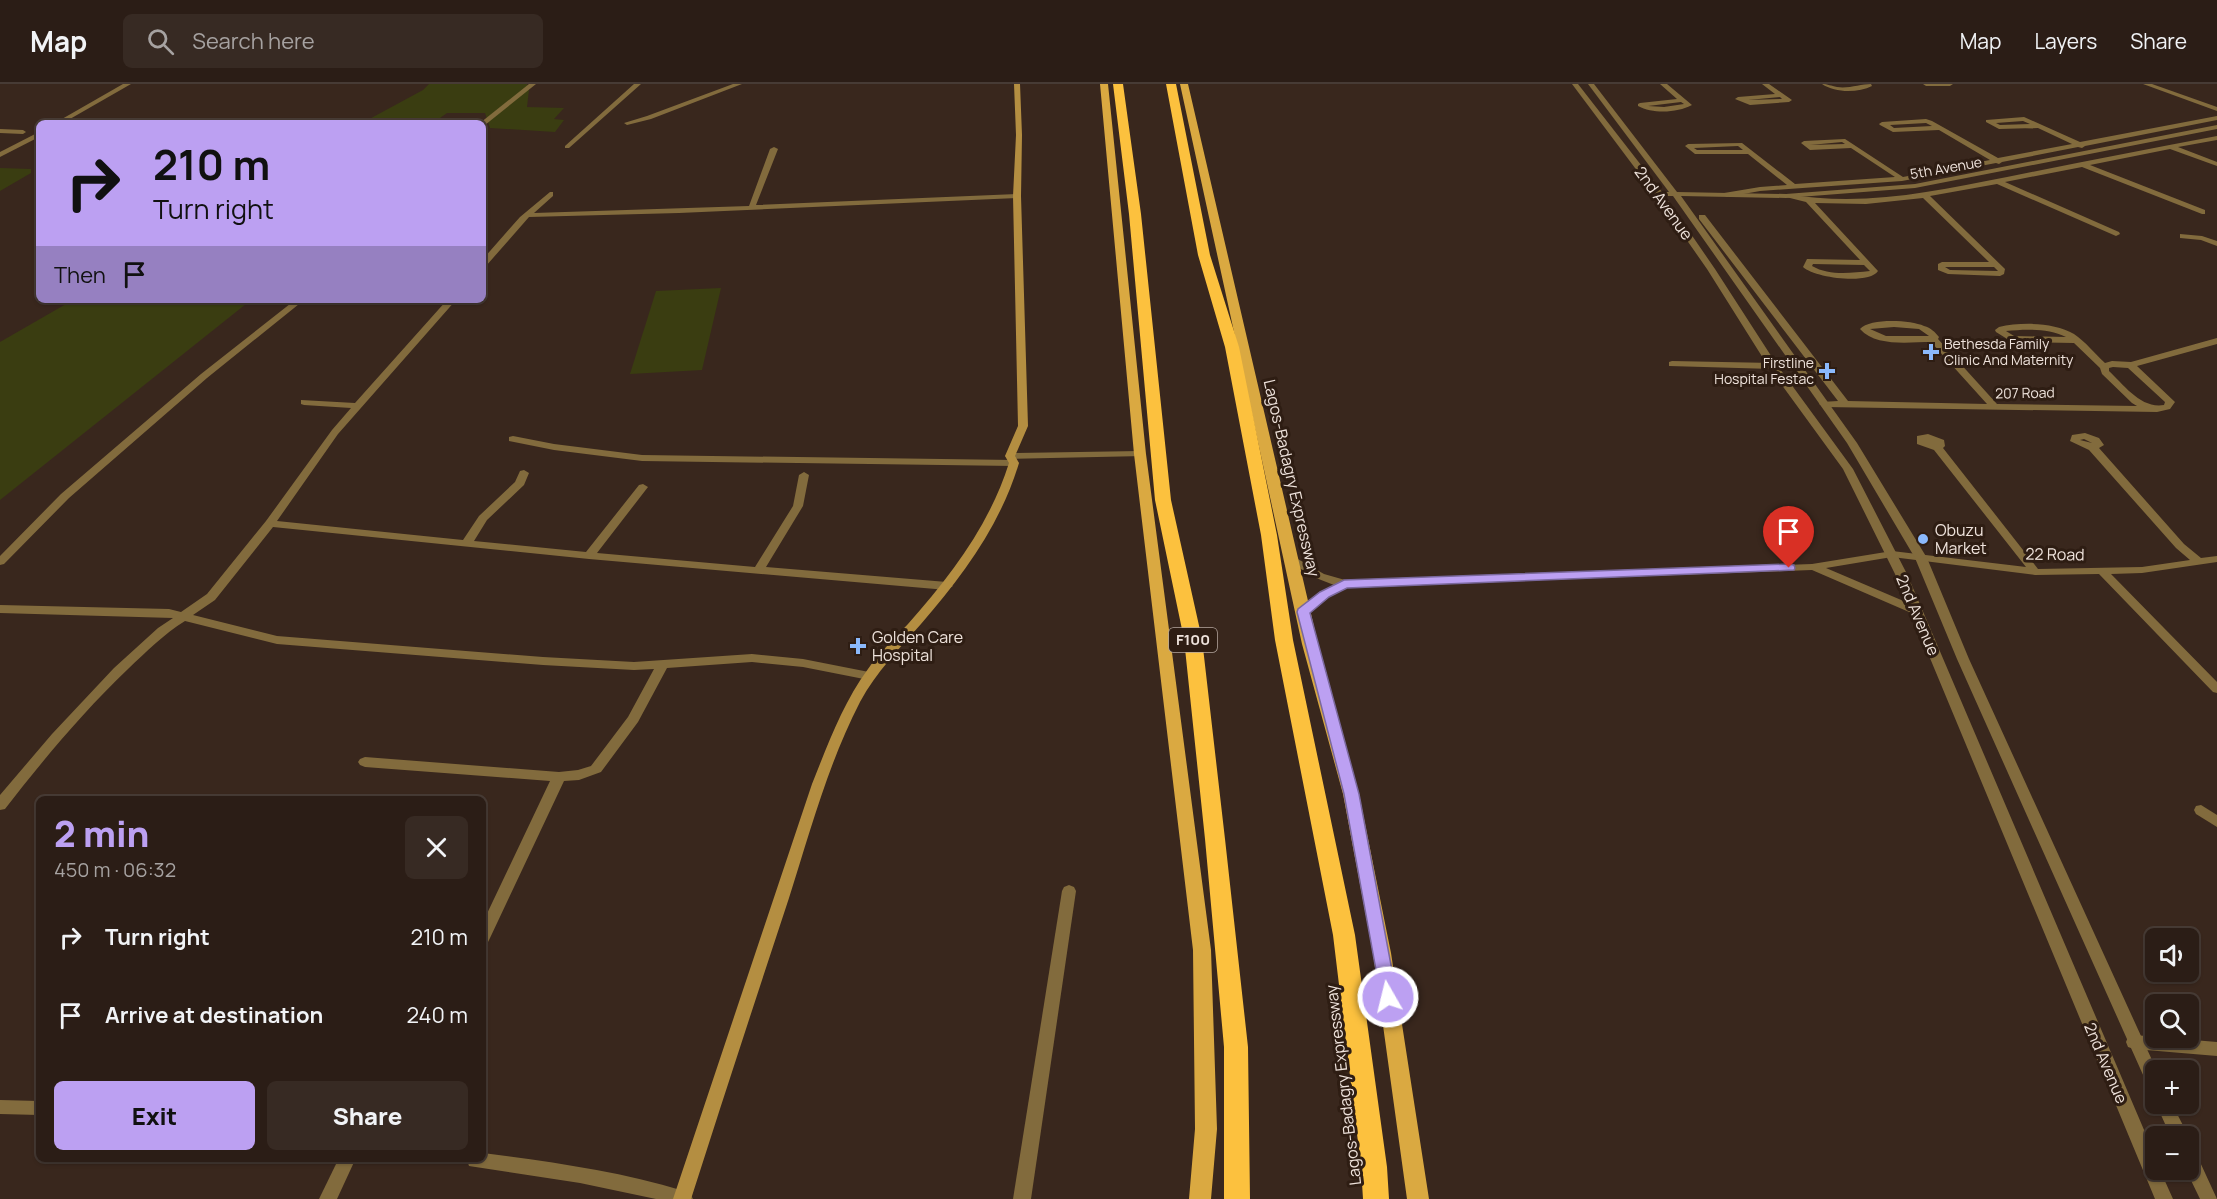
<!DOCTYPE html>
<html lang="en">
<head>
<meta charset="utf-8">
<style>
	body { margin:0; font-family:Manrope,sans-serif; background:#372a23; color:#f1f3f6; height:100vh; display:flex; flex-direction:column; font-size:22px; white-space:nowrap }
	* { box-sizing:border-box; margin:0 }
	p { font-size:20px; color:#a6a2a1 }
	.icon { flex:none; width:33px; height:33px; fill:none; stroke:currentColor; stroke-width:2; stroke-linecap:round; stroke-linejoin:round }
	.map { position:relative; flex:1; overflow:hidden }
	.details { position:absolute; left:36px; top:712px; width:450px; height:366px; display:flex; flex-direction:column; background:#2b1d16; border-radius:9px; box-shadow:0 2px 4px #0004,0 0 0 2px #473b35 }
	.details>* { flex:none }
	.top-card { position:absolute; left:36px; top:36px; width:450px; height:183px; border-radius:9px; box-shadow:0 2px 4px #0004,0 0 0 2px #473b35; background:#bca0f2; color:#111; overflow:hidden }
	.fabs { position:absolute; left:2145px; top:844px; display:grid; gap:12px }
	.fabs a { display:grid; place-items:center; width:54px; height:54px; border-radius:9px; background:#2b1d16; box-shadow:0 2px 4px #0004,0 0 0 2px #473b35; font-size:30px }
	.pin { position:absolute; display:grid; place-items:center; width:51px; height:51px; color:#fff; margin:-62px -26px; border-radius:50% 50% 50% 0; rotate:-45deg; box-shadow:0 0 6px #0007 }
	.pin .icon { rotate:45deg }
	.me { position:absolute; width:66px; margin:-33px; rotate:352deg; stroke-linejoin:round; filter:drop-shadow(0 0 4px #0008) }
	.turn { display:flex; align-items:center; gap:21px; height:126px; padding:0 18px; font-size:27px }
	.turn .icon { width:78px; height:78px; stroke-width:2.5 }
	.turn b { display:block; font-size:42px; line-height:51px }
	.then { display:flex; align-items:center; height:57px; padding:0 18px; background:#0003; gap:12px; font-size:22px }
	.round { display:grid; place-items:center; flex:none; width:63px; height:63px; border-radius:9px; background:#372a23 }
	.overview { display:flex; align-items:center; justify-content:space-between; height:102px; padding:0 18px }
	h1 { font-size:36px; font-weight:800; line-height:45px; color:#bca0f2 }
	.primary-button { display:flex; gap:12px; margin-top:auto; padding:12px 18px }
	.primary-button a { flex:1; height:69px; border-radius:9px; background:#bca0f2; color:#111; font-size:24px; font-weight:800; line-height:69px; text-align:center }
	.primary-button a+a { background:#372a23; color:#f1f3f6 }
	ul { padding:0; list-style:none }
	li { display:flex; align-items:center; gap:18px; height:78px; padding:0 18px }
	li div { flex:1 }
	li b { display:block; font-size:22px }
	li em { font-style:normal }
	header { display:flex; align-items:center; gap:36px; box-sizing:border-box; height:84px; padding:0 30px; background:#2b1d16; border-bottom:2px solid #473b35 }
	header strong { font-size:28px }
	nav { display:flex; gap:33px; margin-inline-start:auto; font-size:21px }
	.search { width:420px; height:54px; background:#372a23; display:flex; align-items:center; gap:15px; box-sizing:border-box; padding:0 21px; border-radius:9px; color:#a6a2a1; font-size:22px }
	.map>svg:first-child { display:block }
	.green { fill:#3a3d11 }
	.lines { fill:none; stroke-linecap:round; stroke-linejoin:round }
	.minor { fill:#826b3d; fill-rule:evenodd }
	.tertiary { fill:#826b3d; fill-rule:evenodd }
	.secondary { fill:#b48e41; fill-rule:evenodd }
	.primary { fill:#daa941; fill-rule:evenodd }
	.motorway { fill:#fcc13e; fill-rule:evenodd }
	.route { fill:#bca0f2; stroke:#7a689d; stroke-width:1.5 }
	.poi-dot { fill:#8bb9fc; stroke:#2e1d13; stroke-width:2 }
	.labels { text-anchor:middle; stroke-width:6; stroke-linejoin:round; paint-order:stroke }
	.far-street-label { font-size:14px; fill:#eee2db; stroke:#2e1d13 }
	.far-poi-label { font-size:14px; fill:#eee2db; stroke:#2e1d13; text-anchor:start }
	.shield { fill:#2e1d13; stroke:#b4a79f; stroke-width:1.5 }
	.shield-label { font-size:15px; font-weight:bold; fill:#eee2db }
	.street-label { font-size:16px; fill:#eee2db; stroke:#2e1d13 }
	.poi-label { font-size:16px; fill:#eee2db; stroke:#2e1d13; text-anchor:start }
</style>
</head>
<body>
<header>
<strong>Map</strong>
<div class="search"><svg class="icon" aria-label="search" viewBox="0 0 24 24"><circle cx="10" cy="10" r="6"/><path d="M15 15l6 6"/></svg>Search here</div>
<nav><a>Map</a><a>Layers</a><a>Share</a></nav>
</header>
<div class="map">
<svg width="2217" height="1115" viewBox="0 0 2217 1115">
	<rect width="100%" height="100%" fill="#39271d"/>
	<g class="green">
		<path d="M429,0H527L529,6L527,23L564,24L554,35L564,36L555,48L490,44L485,29H447L433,39H362L423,6Z"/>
		<path d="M0,84L31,85V89L0,107Z"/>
		<path d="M721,204L702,286L630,290L656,207Z"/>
		<path d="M109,216H251L0,416V258L66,220Z"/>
	</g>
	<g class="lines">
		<g class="minor">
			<path d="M123,0H131L63,39H55Z"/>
			<path d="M529,0H536L485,41L483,42V39H480Z"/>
			<path d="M634,0H641L569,64H565V62Z"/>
			<path d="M733,0H742L651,35L627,41L624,39L647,32Z"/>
			<path d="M1660,0H1667L1692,21C1677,29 1653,30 1638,22V20L1640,19L1677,15ZM1681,18L1684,20L1664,23L1648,22Z"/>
			<path d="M1762,0H1769L1792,16L1789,18L1750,21L1735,15L1738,13L1775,10ZM1780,13L1782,15L1748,16Z"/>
			<path d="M1822,0C1828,0 1831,2 1837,3C1848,5 1861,0 1871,0L1872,2C1858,9 1835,9 1822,0Z"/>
			<path d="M1923,0H1953L1950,2H1926Z"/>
			<path d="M2143,0H2152L2217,23V27Z"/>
			<path d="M2217,32V36L2085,62L2082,64L2078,63L2002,78L1999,80L1996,79L1902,97L1760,107L1727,113L1723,111L1724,109L1760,103L1787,101L1748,70H1695L1685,62L1688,60L1742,59L1795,100L1895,93L1851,64L1810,66L1801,59L1804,57L1845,55L1903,93L1990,76L1939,46L1893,48L1880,41L1879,40L1882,38L1926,35L1932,37L1998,74L2072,60L2038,44L1999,45L1986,38V36L2024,33L2080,58ZM2023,37L2030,40L2000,41L1996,39ZM1926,39L1932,42L1894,44L1890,41ZM1842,58L1845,60L1810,61ZM1738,62L1743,66H1697L1694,64Z"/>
			<path d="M0,45L23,46L26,48L23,50L0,49Z"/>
			<path d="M39,48V53L0,73V68Z"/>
			<path d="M2217,52V56L2178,63L2217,78V82L2170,65L2090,81L2205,126V130H2202L2082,83L2005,98L2119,148L2120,150L2116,152L1997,100L1930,112L2005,185L2004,190L2000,192L1948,190L1938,186V180L1942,178H1989L1923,114L1866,120L1815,119L1878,187C1869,201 1815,194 1803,183L1807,175L1860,176L1806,118L1782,112L1786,110C1863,123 1931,108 2007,93C2077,79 2147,65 2217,52ZM1813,180L1864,181L1870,187C1851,189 1829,192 1812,182ZM1945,183H1994L1998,187L1950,186Z"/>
			<path d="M774,63L778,65L756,121L1017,110L1021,112L1017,114L679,129L529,133L486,182H483V175L520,133L550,108H553V112L534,129L749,122L770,65Z"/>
			<path d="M1699,131H1705L1848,317L1987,320L1931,258C1908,258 1876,263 1860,245C1870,234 1910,236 1924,242C1931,244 1935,248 1939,253L1938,255L1997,320L2137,322L2132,319L2102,290L2100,284L2074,259L2012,258L1996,248L1995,246L1999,243C2021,238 2054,238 2074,250C2086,258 2095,270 2105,279L2112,277L2131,278L2217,254V260L2137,282L2175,318L2170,325L2157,328L1824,323L1819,320L1821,318L1838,317L1699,135ZM1894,243L1919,245L1929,252H1886L1870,245ZM2006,247C2025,245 2048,244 2066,253L2014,252ZM2113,283L2128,284L2165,318L2164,321C2141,325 2124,301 2109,287V284Z"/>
			<path d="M2180,150L2202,152L2217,157V162L2201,156L2180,154Z"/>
			<path d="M295,216H304L207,294L69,414L4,480L0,481V472L61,410L201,290Z"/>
			<path d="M447,216H456L338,350L277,437L463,456L479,432L515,398L520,387L524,386L529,389L524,401L487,436L474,457L586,468L639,401L643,400L648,403L597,469L755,483L793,422L799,391L804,388L809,391L803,422L766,483L947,498L953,502L947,506L589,475L273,443L215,516L193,531L277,552L543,573L634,578L752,570L803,575L869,588L875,592L869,596L803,583L752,578L667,584L638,638L601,688L579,696L564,697L490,854L488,858L483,860V838L550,697L365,683L360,681L358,678L360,675L365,673L559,688L578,686L591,682L628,633L654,585L634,586L543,581L277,560L185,537C164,550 146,568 128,585C83,628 43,676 5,725L0,726V711L52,650L114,584L158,544L173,534L0,529V521L169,525L181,528L207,510L266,437L332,346L351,324L304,321L301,320V316L355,319Z"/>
			<path d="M1672,277L1773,279L1778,282L1773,285L1669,282V278Z"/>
			<path d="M2085,349L2099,354L2104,361L2099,364L2184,460L2201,474L2217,472V478L2142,489L2111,490L2217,598V609L2213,608L2099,490L2035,491L1892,473L1826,484L1920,524L1922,527L1920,530L1916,531L1812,486L1346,503L1328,514L1307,531L1303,532L1297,528L1299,525L1320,508L1334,501L1316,494L1286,476L1292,473L1296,474L1324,490L1345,496L1812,480L1892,467L2026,483L1934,366L1917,360V352L1928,350L1944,356L1945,362L1943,364L2038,485L2142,483L2190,476L2176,464L2089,366L2070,357L2072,351ZM2084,355L2092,359L2080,356Z"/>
			<path d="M513,352L554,360L642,371L1014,376L1019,379L1014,382L642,377L554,366L509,357V353Z"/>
			<path d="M1140,367L1145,370L1144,372L1010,375L1005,372L1010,369Z"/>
			<path d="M2201,721L2217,731V743L2196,730L2194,726L2196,722Z"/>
			<path d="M1069,801L1074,803L1076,807L1031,1115H1013L1062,807L1064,803Z"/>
			<path d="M2134,951L2217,958V972L2134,965L2128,963L2126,958L2128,953Z"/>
			<path d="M0,1016L39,1017V1031L0,1030Z"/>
			<path d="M483,1069C551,1078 618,1087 684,1107L690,1109L693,1115H656L580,1099L469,1082L467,1076H483Z"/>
			<path d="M338,1076H355L337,1115H319Z"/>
		</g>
		<g class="tertiary">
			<path d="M1572,0H1578L1662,108L1715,185L1777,281L1853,385L1907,490L2156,1074V1086H2160L2173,1115H2155L1895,490L1843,385L1768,282L1707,185L1656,112Z"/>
			<path d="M1588,0H1594L1677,108L1786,110L1915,100L2217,41V45L1915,104L1786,114L1681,112L1857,359L1927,474L1969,575L2157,987H2156V1009L2150,1007L2148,1002L1957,575L1915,474L1847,359L1673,112H1666V108H1669Z"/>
			<path d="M2156,1020H2172L2189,1053H2171Z"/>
			<path d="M2188,1063L2194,1065L2217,1115H2200L2186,1086H2188Z"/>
		</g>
		<path class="secondary" d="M1014,0H1020L1022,51L1021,112L1028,342L1015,372L1019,379C1000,442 963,491 921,540C899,565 876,588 860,618C828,680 810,748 789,814C756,914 723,1015 691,1115H673L812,700C828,660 843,619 868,585C879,569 894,555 908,540C951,491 989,442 1009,379L1005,372L1018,342L1013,112L1016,51Z"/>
		<g class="primary">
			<path d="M1100,0H1108L1146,370L1211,866L1217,1045L1211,1115H1189L1195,1045L1193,866L1134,370Z"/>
			<path d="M1180,0H1188L1318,560L1359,710L1391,869L1429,1115H1407L1373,869L1343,710L1302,560Z"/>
		</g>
		<g class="motorway">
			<path d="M1113,0H1123L1141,130L1171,416L1202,555L1225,755L1248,963L1250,1115H1224V963L1205,755L1184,555L1155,416L1129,130Z"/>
			<path d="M1166,0H1176L1210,171L1239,263L1277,451L1293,556L1355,851L1387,1083L1389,1115H1363L1361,1083L1333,851L1275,556L1261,451L1225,263L1198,171Z"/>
		</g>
	</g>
	<path class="route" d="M1789,480L1794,481L1795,484L1794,486L1347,504L1329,513L1310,529L1359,710L1397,913L1395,919L1388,921L1382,919L1344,710L1297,528L1298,525L1320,508L1344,496Z"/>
	<g class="poi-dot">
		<path d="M1928 259h6v6h6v6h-6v6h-6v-6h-6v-6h6z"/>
		<path d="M1824 278h6v6h6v6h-6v6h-6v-6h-6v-6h6z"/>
		<circle cx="1923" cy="455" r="6"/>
		<path d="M855 553h6v6h6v6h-6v6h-6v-6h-6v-6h6z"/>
	</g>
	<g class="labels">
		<g class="far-street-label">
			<text transform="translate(1946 84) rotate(-10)" y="5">5th Avenue</text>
			<text transform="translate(2025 309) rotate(-1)" y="5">207 Road</text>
		</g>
		<g class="far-poi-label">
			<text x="1944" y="265">Bethesda Family<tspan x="1944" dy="16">Clinic And Maternity</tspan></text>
			<text x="1814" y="284" text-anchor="end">Firstline<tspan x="1814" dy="16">Hospital Festac</tspan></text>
		</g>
		<rect class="shield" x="1169" y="544" width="48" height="24" rx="4.5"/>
		<g class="shield-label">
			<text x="1193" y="561">F100</text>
		</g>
		<g class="street-label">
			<text transform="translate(1664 119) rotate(54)" y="6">2nd Avenue</text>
			<text transform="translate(1292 394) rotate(77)" y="6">Lagos-Badagry Expressway</text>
			<text transform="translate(2055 470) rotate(1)" y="6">22 Road</text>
			<text transform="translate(1918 531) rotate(67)" y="6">2nd Avenue</text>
			<text transform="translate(2106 979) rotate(67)" y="6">2nd Avenue</text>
			<text transform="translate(1343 1001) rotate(-97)" y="6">Lagos-Badagry Expressway</text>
		</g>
		<g class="poi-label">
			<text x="1935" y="452">Obuzu<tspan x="1935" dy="18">Market</tspan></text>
			<text x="872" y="559">Golden Care<tspan x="872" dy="18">Hospital</tspan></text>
		</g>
	</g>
</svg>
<div class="fabs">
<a><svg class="icon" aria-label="sound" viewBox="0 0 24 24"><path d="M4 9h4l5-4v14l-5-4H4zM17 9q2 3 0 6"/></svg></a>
<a><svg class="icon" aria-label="search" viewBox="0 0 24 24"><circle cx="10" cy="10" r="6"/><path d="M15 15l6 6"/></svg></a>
<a>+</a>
<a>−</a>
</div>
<div class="pin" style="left:1789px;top:484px;background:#d93025"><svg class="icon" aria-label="arrive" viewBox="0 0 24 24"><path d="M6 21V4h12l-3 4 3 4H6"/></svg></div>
<svg class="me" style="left:1388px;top:913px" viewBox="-20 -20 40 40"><circle r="17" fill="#bca0f2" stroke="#fff" stroke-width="3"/><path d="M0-11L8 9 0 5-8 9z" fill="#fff"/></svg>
<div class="top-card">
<div class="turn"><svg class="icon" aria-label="right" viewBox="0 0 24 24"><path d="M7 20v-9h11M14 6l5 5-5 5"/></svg><div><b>210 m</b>Turn right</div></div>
<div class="then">Then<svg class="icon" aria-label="arrive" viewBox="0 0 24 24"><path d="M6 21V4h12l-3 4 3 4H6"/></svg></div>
</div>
<section class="details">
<div class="overview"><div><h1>2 min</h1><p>450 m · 06:32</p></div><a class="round"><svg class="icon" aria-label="close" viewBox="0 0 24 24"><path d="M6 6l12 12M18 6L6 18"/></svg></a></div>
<ul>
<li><svg class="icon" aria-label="right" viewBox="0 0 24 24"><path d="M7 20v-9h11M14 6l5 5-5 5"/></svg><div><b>Turn right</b></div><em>210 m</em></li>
<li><svg class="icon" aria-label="arrive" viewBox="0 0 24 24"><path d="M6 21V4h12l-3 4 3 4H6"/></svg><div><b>Arrive at destination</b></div><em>240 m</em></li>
</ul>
<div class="primary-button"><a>Exit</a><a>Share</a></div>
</section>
</div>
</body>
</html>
